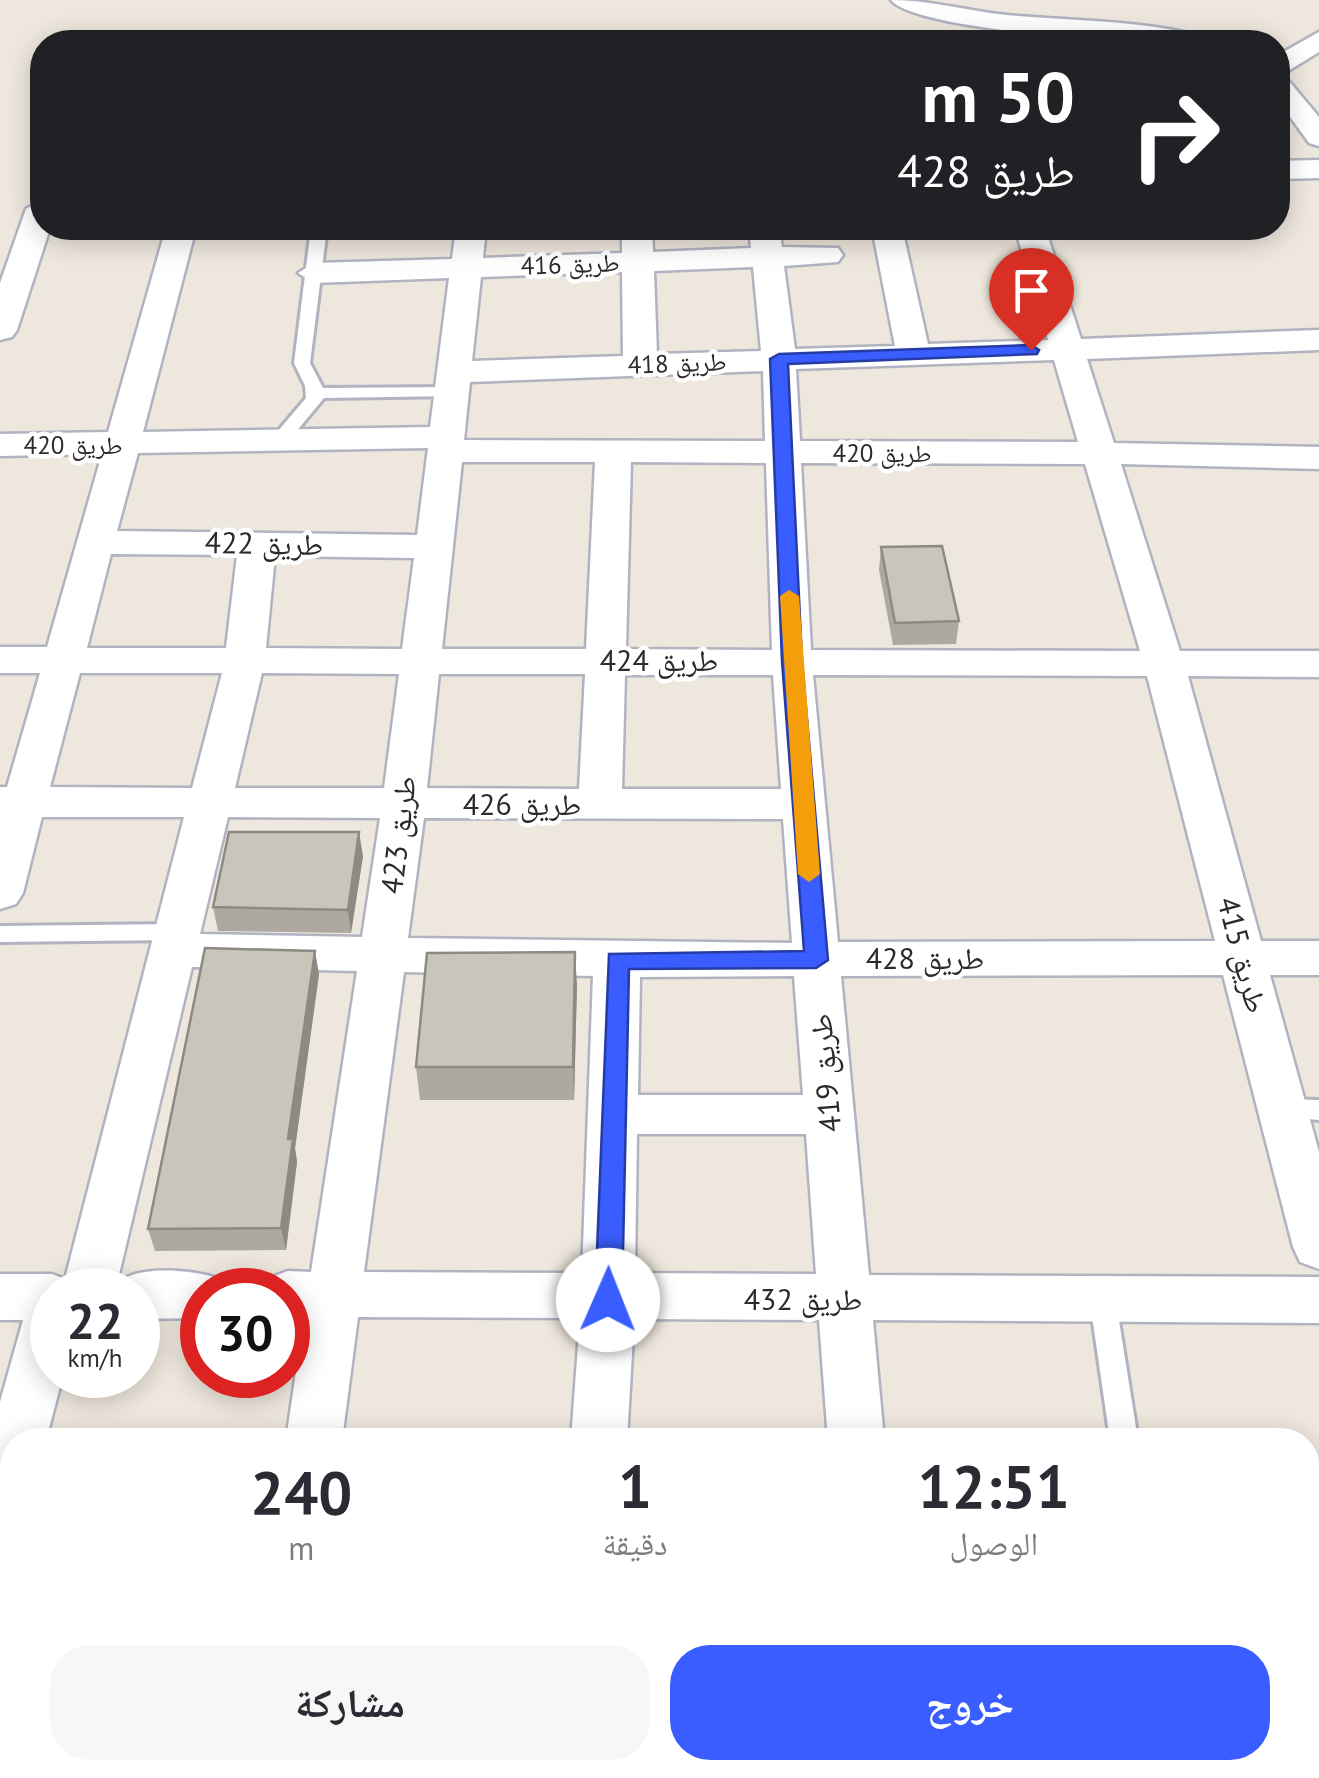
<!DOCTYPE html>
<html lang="ar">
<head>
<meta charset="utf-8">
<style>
	body { margin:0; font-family:"PT Sans","Noto Naskh Arabic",sans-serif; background:#f7f7f7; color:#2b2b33; direction:rtl; height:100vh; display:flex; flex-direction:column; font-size:38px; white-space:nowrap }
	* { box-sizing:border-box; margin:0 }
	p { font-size:32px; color:#7c7c81 }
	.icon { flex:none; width:55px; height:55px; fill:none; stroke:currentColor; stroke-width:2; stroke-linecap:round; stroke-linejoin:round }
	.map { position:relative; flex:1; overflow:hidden; direction:ltr }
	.panel { position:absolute; left:0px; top:1428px; width:1320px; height:352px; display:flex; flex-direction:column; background:#fff; border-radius:40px 40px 0 0; box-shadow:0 5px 25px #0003; direction:rtl }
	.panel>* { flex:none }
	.top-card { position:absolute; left:30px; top:30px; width:1260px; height:210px; border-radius:40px; box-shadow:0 5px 25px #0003; direction:rtl; background:#202124; color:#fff; overflow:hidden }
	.speed { position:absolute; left:30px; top:1268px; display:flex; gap:20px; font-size:50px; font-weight:700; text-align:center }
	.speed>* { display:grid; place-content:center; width:130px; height:130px; border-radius:50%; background:#fff; box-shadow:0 5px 25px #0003; line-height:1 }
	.speed small { font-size:25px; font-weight:400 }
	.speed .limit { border:15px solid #d22; background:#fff; color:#111 }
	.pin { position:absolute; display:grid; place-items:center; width:85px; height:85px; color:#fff; margin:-102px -42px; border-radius:50% 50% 50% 0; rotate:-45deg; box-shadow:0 0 10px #0007 }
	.pin .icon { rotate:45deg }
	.me { position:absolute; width:110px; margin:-55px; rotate:1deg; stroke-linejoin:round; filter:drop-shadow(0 0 8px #0008) }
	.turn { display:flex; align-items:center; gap:35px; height:210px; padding:0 50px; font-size:45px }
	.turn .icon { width:130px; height:130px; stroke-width:2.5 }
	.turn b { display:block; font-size:70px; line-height:85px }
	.eta { display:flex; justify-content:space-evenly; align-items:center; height:170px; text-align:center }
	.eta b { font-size:60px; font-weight:700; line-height:70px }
	.action { display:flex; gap:20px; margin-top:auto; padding:20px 50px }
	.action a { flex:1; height:115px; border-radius:40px; background:#395dff; color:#fff; font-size:40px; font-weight:700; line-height:115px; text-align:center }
	.action a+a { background:#f7f7f7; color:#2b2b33 }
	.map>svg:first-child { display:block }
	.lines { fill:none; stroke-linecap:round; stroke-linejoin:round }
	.lane-casing { stroke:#b1b3c0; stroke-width:6 }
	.street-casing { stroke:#b1b3c0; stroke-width:5 }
	.lane { fill:#fff; fill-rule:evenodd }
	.street { fill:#fff; fill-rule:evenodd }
	.wall { fill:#ada9a1 }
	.shaded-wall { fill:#8d8a83 }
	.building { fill:#c9c5bb; stroke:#8d8a83; stroke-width:2.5 }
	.route { fill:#395dff; stroke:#253ca6; stroke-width:2.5 }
	.slow { fill:#f59e0b }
	.labels { text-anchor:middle; stroke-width:9; stroke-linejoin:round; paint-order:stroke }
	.far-street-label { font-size:25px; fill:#2b2b2b; stroke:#fff }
	.street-label { font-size:30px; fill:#2b2b2b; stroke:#fff }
</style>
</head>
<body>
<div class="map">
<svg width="1319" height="1778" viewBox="0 0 1319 1778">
	<rect width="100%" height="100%" fill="#eee7dd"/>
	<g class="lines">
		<g class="lane-casing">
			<g id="lane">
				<path d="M311,228H327L310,363L323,388L451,387L457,388V396L324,398L285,445H273V437L306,398L305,386L294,363Z"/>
				<path d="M175,924L186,932L175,940L0,942V926Z"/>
				<path d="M1282,1099L1319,1100V1120L1273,1116L1270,1109L1273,1102Z"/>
				<path d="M1103,1291L1113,1294L1116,1302L1138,1440H1110L1090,1302L1093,1294Z"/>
			</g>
		</g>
		<g class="street-casing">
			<g id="street">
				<path d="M891,0C931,0 967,11 1007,15C1073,21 1137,20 1202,36L1205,42C1158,45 917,32 891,0Z"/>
				<path d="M1319,32V52L1283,74L1319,117V146L1309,143L1278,100V55Z"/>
				<path d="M1319,160V178L1278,179V161Z"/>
				<path d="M41,200L42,228H50L17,330L12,337L0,340V283L26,209Z"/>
				<path d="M166,228H196L143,432L430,427L449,278L314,283L298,273L314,263L452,259L456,228H486L483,258L622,253V228H652L653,252L751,248L749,228H779L782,247L838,248L843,255L838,262L784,266L795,349L895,346L872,228H902L928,344L1048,340L1015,228H1045L1081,339L1319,330V350L1087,359L1114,443L1319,447V469L1121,464L1180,651H1319V677L1188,676L1261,941H1319V975H1270L1319,1152V1269L1300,1262L1293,1247L1223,975L841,976L869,1275L1319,1277V1323L873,1320L884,1440H828L819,1320L634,1319L627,1440H571L580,1318L358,1317L342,1440H286L304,1317L288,1316V1290H263L269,1278L288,1271L311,1272L357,971L192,967L117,1283C140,1264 194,1270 221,1279L226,1290H202V1318L138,1319V1290H52V1375H63L46,1440H12V1570H0V1402L23,1320H0V1274H52L65,1279L184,817H42L23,893L16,904L0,909V787H7L40,673H0V647H47L102,454L0,456V434L108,432ZM753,267L761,351L657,354L654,271ZM622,272L623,356L472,361L481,277ZM1054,360L1078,442L800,441L796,369ZM763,371L765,441L464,440L470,382ZM428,448L417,535L117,531L138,453ZM462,462H595L586,649H442ZM631,462L766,463L772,650L626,649ZM801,463L1085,464L1140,651L811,650ZM111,554L237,555L226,648H87ZM275,556L414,558L402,649L266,648ZM80,673H222L192,788L50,787ZM262,673L399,674L384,788H235ZM439,674H585L579,789L427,788ZM625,675H773L781,789H622ZM813,675L1147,676L1215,941L838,942ZM228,817L380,818L362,937L200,934ZM424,818L783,819L792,943L408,938ZM404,972L593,976L582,1273L364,1272ZM794,976L803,1095H638L640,977ZM637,1134H806L816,1274L635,1273Z"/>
				<rect x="1308" y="1500" width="11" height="54"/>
				<path d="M1308,1737H1319V1778H0V1741H12V1768H1308Z"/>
			</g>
		</g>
		<use href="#lane" class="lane"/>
		<use href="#street" class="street"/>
	</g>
	<g class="wall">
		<path d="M881,547L959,621L956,644L893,645L879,570Z"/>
		<path d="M363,856L351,933L218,931L213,907Z"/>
		<path d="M319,974L295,1148L297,1162L286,1250L155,1251L148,1229Z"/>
		<path d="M577,985L574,1100H420L416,1067Z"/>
	</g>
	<g class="shaded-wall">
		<path d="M359,832L363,856L351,933L348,910Z"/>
		<path d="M315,951L319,974L295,1148L297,1162L286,1250L281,1228L288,1139Z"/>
		<path d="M575,952L577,985L574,1100L573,1067Z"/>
	</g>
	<g class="building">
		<path d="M942,546L959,621L895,623L881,547Z"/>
		<path d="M229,832H359L348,910L213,907Z"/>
		<path d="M205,948L315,951L288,1139H293L281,1228L148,1229Z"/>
		<path d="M575,952L573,1067H416L427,953Z"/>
	</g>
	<path class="route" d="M1031,345L1039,350L1037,354L788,364L802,661L828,960L816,968L629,969L622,1300L618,1308H599L595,1300L609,954L804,951L782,661L770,359L779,354Z"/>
	<path class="slow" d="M789,590L799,596L820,874L809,882L798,874L780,596Z"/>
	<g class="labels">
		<g class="far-street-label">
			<text transform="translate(570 264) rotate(-2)" y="9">طريق 416</text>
			<text transform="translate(677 363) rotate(-2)" y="9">طريق 418</text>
			<text x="73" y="454">طريق 420</text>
			<text x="882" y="462">طريق 420</text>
		</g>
		<g class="street-label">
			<text transform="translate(264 544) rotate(1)" y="10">طريق 422</text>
			<text x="659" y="671">طريق 424</text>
			<text x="522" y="815">طريق 426</text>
			<text transform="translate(399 835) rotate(-83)" y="10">طريق 423</text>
			<text transform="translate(1242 955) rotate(75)" y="10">طريق 415</text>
			<text x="925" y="969">طريق 428</text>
			<text transform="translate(826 1073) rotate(-95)" y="10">طريق 419</text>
			<text x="803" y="1310">طريق 432</text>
		</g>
	</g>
</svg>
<div class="speed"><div>22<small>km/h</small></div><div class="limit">30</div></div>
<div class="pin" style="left:1031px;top:350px;background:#d93025"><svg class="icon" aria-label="arrive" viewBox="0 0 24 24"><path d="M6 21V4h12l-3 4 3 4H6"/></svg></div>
<svg class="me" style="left:608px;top:1300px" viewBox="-20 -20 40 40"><circle r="19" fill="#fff"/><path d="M0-13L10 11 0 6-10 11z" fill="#395dff"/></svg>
<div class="top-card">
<div class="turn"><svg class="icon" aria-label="right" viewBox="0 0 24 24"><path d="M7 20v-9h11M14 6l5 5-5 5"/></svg><div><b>50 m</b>طريق 428</div></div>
</div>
<section class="panel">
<div class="eta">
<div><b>12:51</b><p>الوصول</p></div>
<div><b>1</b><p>دقيقة</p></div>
<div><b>240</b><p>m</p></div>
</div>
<div class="action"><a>خروج</a><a>مشاركة</a></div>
</section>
</div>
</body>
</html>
